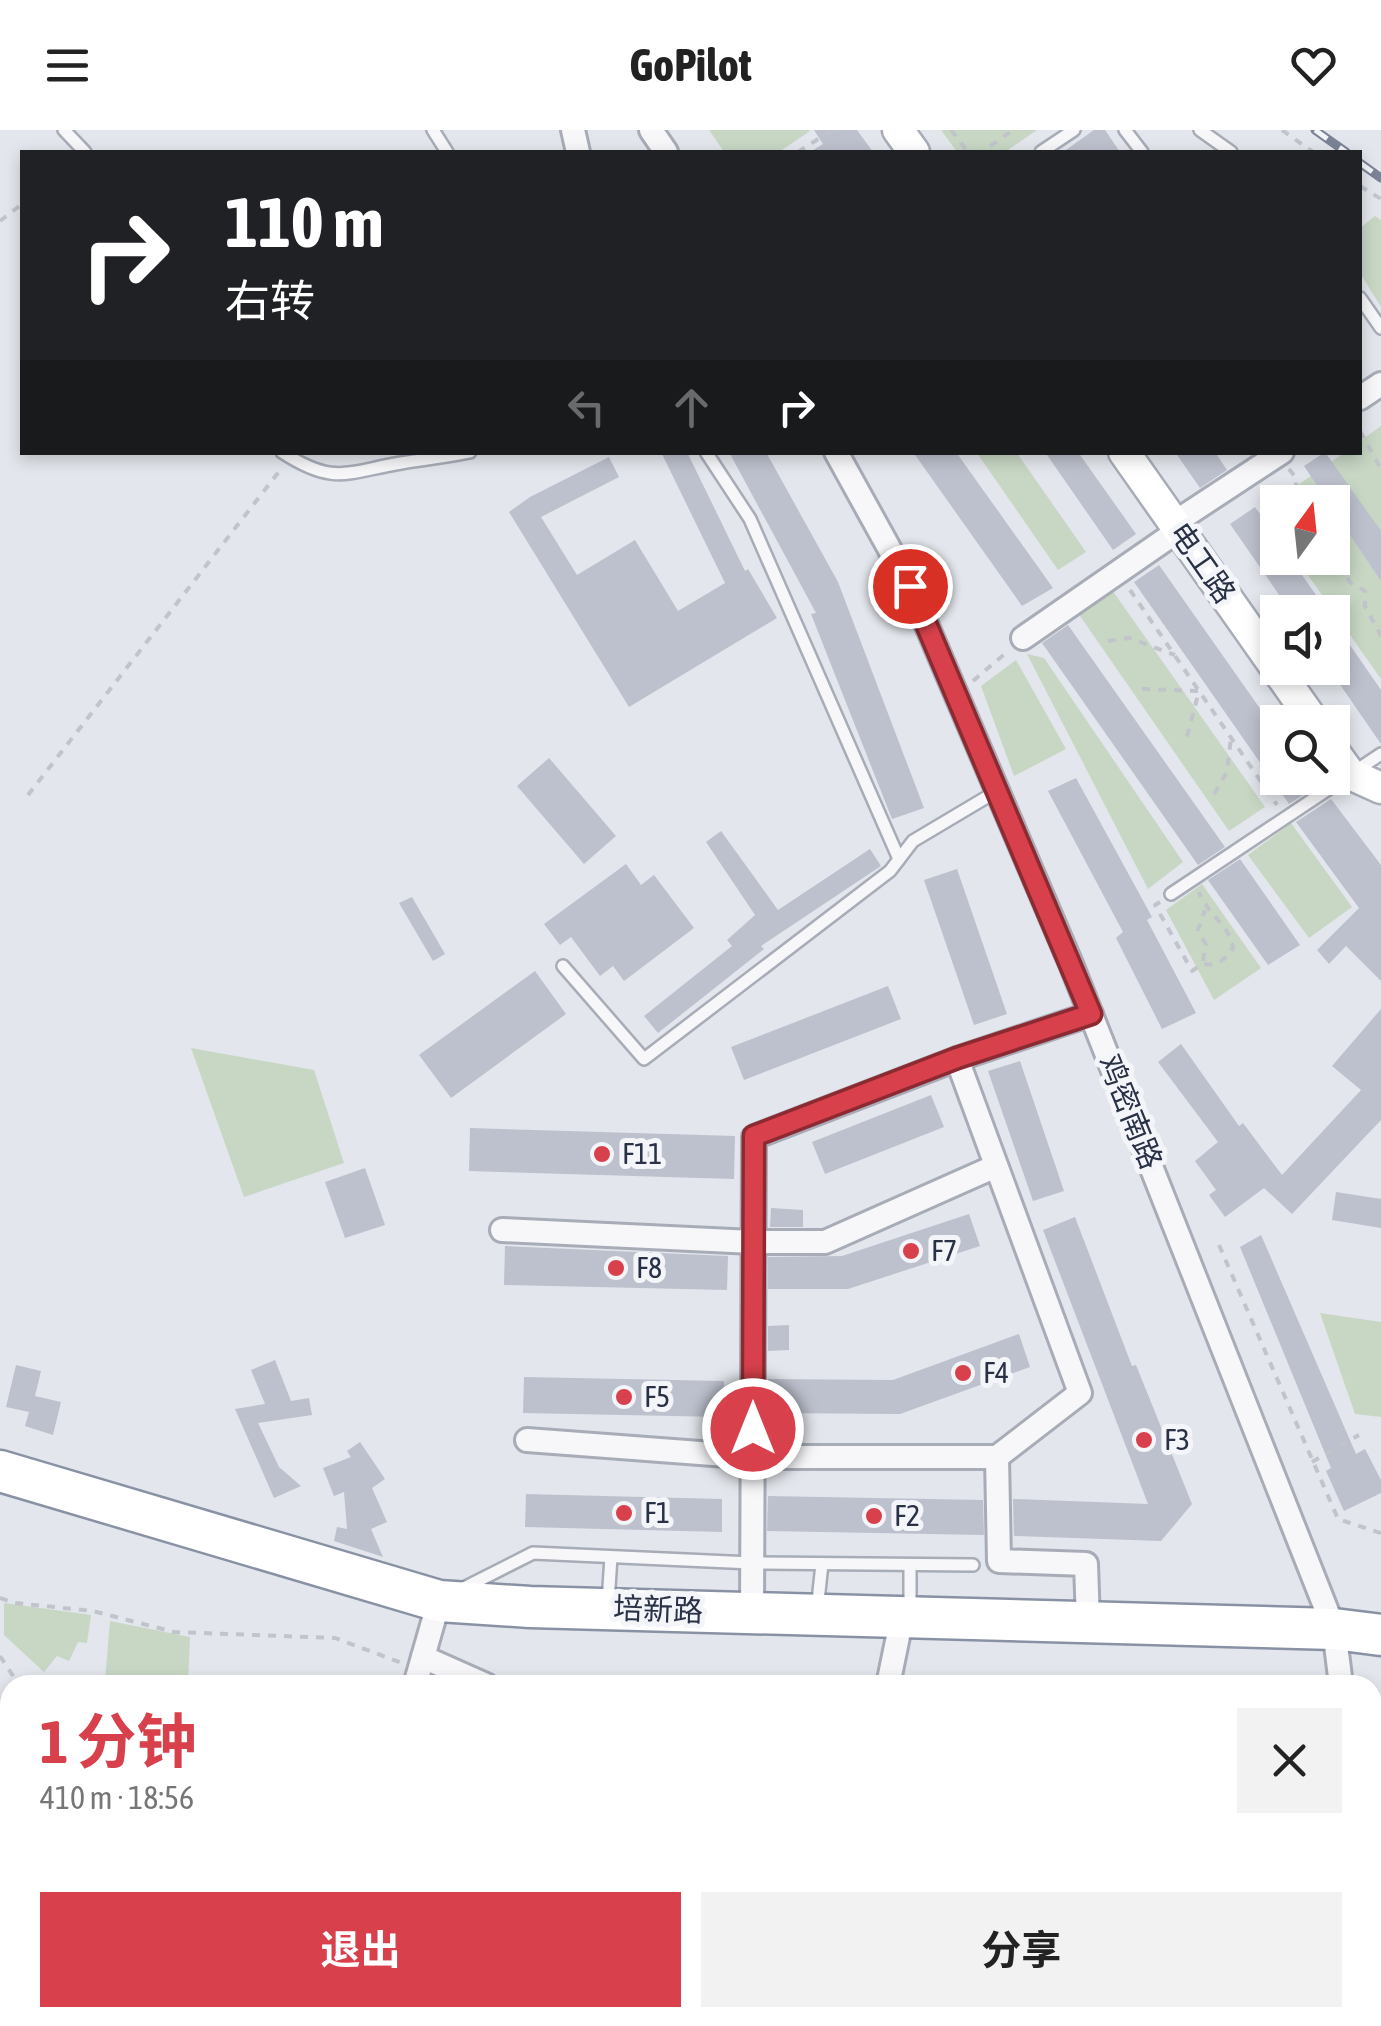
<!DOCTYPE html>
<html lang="zh">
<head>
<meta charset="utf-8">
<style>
	body { margin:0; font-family:"Asap Condensed","Noto Sans SC",sans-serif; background:#f2f2f2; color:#222; height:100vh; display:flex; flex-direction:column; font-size:38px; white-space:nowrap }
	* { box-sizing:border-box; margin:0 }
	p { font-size:32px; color:#767676 }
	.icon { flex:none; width:55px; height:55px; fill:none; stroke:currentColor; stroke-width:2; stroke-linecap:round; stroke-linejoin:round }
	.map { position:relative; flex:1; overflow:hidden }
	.side { position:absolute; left:0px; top:1545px; width:1382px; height:352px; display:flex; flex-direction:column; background:#fff; border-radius:30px 30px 0 0; box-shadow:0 5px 15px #0003 }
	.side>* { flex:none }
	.guide { position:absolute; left:20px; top:20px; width:1342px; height:305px; border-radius:0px; box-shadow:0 5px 15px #0003; background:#202124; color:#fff; overflow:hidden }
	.needle { width:65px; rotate:15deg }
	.tools { position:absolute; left:1260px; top:355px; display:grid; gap:20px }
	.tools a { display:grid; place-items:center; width:90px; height:90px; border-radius:0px; background:#fff; box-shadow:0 5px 15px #0003; font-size:50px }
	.pin { position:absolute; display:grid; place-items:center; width:85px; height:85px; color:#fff; margin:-42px; border:5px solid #fff; border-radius:50%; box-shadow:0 2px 10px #0007 }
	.me { position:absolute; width:110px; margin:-55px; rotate:0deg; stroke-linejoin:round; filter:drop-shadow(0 0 8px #0008) }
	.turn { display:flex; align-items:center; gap:35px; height:210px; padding:0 40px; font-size:45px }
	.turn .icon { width:130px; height:130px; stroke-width:2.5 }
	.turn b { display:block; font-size:70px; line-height:85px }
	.lanes { display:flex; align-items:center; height:95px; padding:0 40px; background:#0003; justify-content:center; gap:50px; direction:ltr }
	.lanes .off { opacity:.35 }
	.round { display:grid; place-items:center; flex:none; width:105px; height:105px; border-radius:0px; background:#f2f2f2 }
	.head { display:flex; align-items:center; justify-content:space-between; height:170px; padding:0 40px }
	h1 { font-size:60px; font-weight:700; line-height:75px; color:#d8414b }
	.button { display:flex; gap:20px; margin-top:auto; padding:20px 40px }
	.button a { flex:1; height:115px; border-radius:0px; background:#d8414b; color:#fff; font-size:40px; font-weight:700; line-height:115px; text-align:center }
	.button a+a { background:#f2f2f2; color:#222 }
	header { display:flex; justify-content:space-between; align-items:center; height:130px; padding:0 40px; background:#fff; font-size:45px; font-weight:700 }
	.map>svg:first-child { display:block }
	.green { fill:#c7d7c4 }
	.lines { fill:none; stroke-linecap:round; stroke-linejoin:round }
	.stream { stroke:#9cb0ce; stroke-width:5 }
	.building { fill:#bdc1cd }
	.lane-casing { stroke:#a7acb7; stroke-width:16 }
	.street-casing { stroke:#a7acb7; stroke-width:28 }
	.secondary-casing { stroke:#a7acb7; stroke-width:35 }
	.highway-casing { stroke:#8992a4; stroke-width:45 }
	.path { stroke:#c1c4cb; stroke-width:4; stroke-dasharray:8 8; stroke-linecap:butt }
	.lane { stroke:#f7f7fa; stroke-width:11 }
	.street { stroke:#f7f7fa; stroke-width:22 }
	.secondary { stroke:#fff; stroke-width:30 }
	.highway { stroke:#fff; stroke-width:40 }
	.rail-casing { stroke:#7b8397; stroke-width:9 }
	.rail { stroke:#f3f5f9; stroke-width:5; stroke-dasharray:15; stroke-linecap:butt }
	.route-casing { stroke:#8c2a31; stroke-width:25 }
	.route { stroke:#d8414b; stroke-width:18 }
	.poi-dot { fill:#d8414b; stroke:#f3f5f9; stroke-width:4 }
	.labels { text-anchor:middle; stroke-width:10; stroke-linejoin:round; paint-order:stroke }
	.street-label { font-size:30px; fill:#293146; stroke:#f3f5f9 }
	.poi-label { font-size:30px; fill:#293146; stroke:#f3f5f9; text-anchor:start }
</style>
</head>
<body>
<header><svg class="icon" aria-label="menu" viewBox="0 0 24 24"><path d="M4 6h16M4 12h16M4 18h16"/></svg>GoPilot<svg class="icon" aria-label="heart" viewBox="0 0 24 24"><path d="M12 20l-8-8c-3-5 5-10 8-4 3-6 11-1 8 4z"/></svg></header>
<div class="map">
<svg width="1381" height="1896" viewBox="0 0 1381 1896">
	<rect width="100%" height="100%" fill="#e3e6ec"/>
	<g class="green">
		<path d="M709,0H809L810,1L779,22H724Z"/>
		<path d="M941,0H1037L1005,22H957Z"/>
		<path d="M1375,86L1381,90V177L1360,143V98Z"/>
		<path d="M1381,296V549L1296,428H1332V372H1278L1277,400L1263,379L1344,323L1360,322V311Z"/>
		<path d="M977,323H1017L1086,422L1058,440Z"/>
		<path d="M1112,460L1265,677L1229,701L1078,483Z"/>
		<path d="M1027,524L1044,528L1183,732L1148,759Z"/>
		<path d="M1016,530L1066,619L1014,646L981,556Z"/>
		<path d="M1291,693L1352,777L1309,808L1248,725Z"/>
		<path d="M1202,754L1261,838L1214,870L1166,780Z"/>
		<path d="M191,918L314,940L344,1033L244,1067Z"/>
		<path d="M1320,1183L1381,1192V1287L1355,1284Z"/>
		<path d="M4,1473L91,1485L87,1513L78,1512L69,1531L57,1526L44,1542L4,1505Z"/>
		<path d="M110,1491L190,1507L188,1555H112L105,1551Z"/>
	</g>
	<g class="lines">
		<g class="stream">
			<path d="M1372,1788L1381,1756"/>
			<path d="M1335,1896L1338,1888"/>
		</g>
	</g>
	<g class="building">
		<path d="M814,0H857L873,22H810L823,14Z"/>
		<path d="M1094,0H1105L1120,22H1063Z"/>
		<path d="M661,322H687L745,441L748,439L777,488L629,577L509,382L530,367L609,327L619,347L541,387L577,445L635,410L678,481L725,453Z"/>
		<path d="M729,322H766L838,452L924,678L892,689L811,484L816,483Z"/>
		<path d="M913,322H956L1053,458L1022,476Z"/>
		<path d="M1045,322H1078L1136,404L1113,420Z"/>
		<path d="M1175,322H1215L1227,340L1200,358Z"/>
		<path d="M1325,322L1381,401V451L1332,378V372H1328L1304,336Z"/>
		<path d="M1255,377L1278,409V428H1290L1328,482H1291L1230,394Z"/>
		<path d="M1159,435L1278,604V648H1308L1315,657L1289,674L1134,452Z"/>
		<path d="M1332,489L1381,560V614L1332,543Z"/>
		<path d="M1068,495L1225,717L1198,735L1042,513Z"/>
		<path d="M549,628L616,706L584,734L517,656Z"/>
		<path d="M1076,648L1152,787L1147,790L1196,883L1162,899L1116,808L1123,802L1048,661Z"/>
		<path d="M1331,669L1381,735V851L1346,816L1329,834L1317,820L1359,778L1296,692Z"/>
		<path d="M721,701L778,780L870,719L881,736L761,816L764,819L658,903L644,886L732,816L727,810L755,785L706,712Z"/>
		<path d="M1240,729L1300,815L1268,835L1208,750Z"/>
		<path d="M626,734L641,755L654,745L694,798L624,851L613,836L600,846L571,807L560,815L544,794Z"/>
		<path d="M957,739L1007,884L974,895L924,750Z"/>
		<path d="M412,767L445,824L433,831L399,773Z"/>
		<path d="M535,841L566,884L451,968L419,925Z"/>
		<path d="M888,856L901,889L744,950L731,917Z"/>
		<path d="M1381,879V990L1292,1084L1264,1058L1225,1087L1209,1065L1216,1060L1195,1031L1218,1012L1158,932L1181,914L1239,996L1243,993L1282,1045L1361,960L1332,936Z"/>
		<path d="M1020,931L1064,1061L1033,1071L988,941Z"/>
		<path d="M931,965L944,997L825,1044L812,1012Z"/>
		<path d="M470,998L735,1006L734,1049L469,1041Z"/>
		<path d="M365,1038L385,1095L345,1108L325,1052Z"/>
		<path d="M1336,1062L1381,1069V1098L1332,1090Z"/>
		<path d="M771,1078L803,1080V1097H770Z"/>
		<path d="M969,1084L980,1116L848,1159H768V1127L842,1126Z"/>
		<path d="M1075,1087L1132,1236L1136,1235L1192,1374L1161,1411L1014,1406L1013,1369L1148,1374L1043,1100Z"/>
		<path d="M1261,1105L1356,1324L1365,1319L1381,1350V1363L1344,1381L1326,1341L1331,1338L1240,1117Z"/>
		<path d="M505,1116L728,1126L727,1160L504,1155Z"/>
		<path d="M789,1195V1220L768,1221V1196Z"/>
		<path d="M1019,1204L1030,1237L900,1284L768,1283V1249L893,1250Z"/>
		<path d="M275,1230L291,1271L309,1268L312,1285L258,1293L279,1337L301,1356L274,1368L235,1279L265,1274L251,1240Z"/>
		<path d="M16,1235L41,1241L35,1266L61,1272L53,1305L25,1296L29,1282L6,1277Z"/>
		<path d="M524,1247L724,1251L723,1287L523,1283Z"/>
		<path d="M360,1312L385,1349L372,1358L387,1392L371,1399L383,1427L334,1411L337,1397L347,1399L344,1362L334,1366L323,1338L351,1327L347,1321Z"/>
		<path d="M526,1364L722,1369V1402L525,1397Z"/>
		<path d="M768,1366L983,1370L984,1405L767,1401Z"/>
	</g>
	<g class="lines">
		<g class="lane-casing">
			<g id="lane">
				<path d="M64,0L85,22"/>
				<path d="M433,0L447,22"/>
				<path d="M1125,0L1142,22"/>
				<path d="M1200,0L1231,22"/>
				<path d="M1041,22L1074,0"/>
				<path d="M1360,168L1381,198"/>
				<path d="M282,322C334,356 347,342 401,333C424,329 447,327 470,322"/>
				<path d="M706,322L750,389L899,729"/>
				<path d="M1171,764L1381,624"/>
				<path d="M563,836L644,929L890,741L913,711L997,661"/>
				<path d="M460,1460L533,1423L752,1433L973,1435"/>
				<path d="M608,1472L611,1427"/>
				<path d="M817,1480L822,1434"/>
				<path d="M910,1480V1435"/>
			</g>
		</g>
		<g class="street-casing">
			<g id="street">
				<path d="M573,0L578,22"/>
				<path d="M651,0L666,22"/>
				<path d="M1360,268L1381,254"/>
				<path d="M836,322L910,456L1071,834L1334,1499L1341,1555"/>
				<path d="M1174,393L1282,322"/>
				<path d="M1023,508L1179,400"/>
				<path d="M502,1100L753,1112H825L996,1036"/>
				<path d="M527,1310L753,1327H997L1080,1263L957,929"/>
				<path d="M997,1327L999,1431L1086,1434L1088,1492"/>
				<path d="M752,1483L754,1007L957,929L1091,884"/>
				<path d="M423,1527L486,1555"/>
				<path d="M415,1555L439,1471"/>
				<path d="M888,1555L902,1487"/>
				<path d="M776,1888L783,1896"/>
				<path d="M300,1896L303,1888"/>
				<path d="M556,1896L559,1888"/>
				<path d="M1195,1896L1201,1888"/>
			</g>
		</g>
		<g class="secondary-casing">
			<g id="secondary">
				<path d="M898,0L914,22"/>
				<path d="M1124,322L1314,592"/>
				<path d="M1332,619L1350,644L1381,658"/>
			</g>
		</g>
		<g class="highway-casing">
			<path id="highway" d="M0,1341L439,1471L530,1477L1334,1499L1381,1505"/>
		</g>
		<g class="path">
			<path d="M951,0L968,22"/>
			<path d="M1282,0L1313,22"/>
			<path d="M798,22L832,0"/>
			<path d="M976,22H982L1013,0"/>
			<path d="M1360,56L1381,69"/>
			<path d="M0,91L22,74"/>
			<path d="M1360,301L1381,339"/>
			<path d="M1289,339L1296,348V372"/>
			<path d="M1332,420L1350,452L1365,461V476L1381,506"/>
			<path d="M1130,460L1277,675"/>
			<path d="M1108,511L1129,508L1175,525"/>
			<path d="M973,551L1008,521"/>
			<path d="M1142,559L1199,561L1185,614"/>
			<path d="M1214,664L1227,642L1231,607"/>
			<path d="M28,665L281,339"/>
			<path d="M1160,772L1155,775L1192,841L1202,834C1218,836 1224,831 1233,818C1230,795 1208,786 1199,762"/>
			<path d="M1203,831L1206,815L1198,800L1205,780"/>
			<path d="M1219,1115L1338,1389L1381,1403"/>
			<path d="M1312,1332L1359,1305"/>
			<path d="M0,1468L15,1473L93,1481L174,1502L335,1508L402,1533"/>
			<path d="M0,1526L19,1555"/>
		</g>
		<use href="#lane" class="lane"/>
		<use href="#street" class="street"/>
		<use href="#secondary" class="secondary"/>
		<use href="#highway" class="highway"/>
		<g class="rail-casing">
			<g id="rail">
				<path d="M1315,0L1346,22"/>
				<path d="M1360,33L1381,48"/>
			</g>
		</g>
		<use href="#rail" class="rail"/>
	</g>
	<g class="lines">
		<g class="route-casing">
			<path id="route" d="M753,1299L754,1006L957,928L1091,884L910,456"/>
		</g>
		<use href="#route" class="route"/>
	</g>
	<g class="poi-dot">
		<circle cx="602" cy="1024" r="10"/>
		<circle cx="911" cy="1121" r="10"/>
		<circle cx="616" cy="1138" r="10"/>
		<circle cx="963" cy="1243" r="10"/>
		<circle cx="624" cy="1267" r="10"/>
		<circle cx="1144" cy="1310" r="10"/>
		<circle cx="624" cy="1383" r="10"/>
		<circle cx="874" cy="1386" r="10"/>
	</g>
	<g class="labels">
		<g class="street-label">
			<text transform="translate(1202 433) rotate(55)" y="10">电工路</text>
			<text transform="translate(1130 982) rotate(68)" y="10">鸡密南路</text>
			<text transform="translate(658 1480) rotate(2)" y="10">培新路</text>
		</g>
		<g class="poi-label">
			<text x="622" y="1034">F11</text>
			<text x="931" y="1131">F7</text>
			<text x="636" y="1148">F8</text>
			<text x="983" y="1253">F4</text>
			<text x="644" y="1277">F5</text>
			<text x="1164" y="1320">F3</text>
			<text x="644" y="1393">F1</text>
			<text x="894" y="1396">F2</text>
		</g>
	</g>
</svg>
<div class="tools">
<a><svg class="needle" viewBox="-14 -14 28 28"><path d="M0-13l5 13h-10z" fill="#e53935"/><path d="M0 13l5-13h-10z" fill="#767676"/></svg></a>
<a><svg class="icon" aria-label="sound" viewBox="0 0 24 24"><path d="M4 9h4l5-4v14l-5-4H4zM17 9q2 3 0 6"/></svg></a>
<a><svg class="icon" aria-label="search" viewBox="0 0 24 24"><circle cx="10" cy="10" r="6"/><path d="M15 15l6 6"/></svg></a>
</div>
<div class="pin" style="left:910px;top:456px;background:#d93025"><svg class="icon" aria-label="arrive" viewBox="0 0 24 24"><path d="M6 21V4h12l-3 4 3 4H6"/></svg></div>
<svg class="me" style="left:753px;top:1299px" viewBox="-20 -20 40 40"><circle r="17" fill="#d8414b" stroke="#fff" stroke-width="3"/><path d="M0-11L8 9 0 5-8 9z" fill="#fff"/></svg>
<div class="guide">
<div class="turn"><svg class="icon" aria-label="right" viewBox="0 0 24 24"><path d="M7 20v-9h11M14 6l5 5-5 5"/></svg><div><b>110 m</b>右转</div></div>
<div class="lanes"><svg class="icon off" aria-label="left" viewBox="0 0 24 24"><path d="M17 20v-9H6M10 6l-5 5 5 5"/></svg><svg class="icon off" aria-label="ahead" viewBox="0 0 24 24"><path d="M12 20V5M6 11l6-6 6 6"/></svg><svg class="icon" aria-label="right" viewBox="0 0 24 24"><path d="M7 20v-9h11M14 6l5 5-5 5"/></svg></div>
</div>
<section class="side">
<div class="head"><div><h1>1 分钟</h1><p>410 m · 18:56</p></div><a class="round"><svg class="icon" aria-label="close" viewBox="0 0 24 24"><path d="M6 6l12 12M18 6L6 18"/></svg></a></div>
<div class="button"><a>退出</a><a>分享</a></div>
</section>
</div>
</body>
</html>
